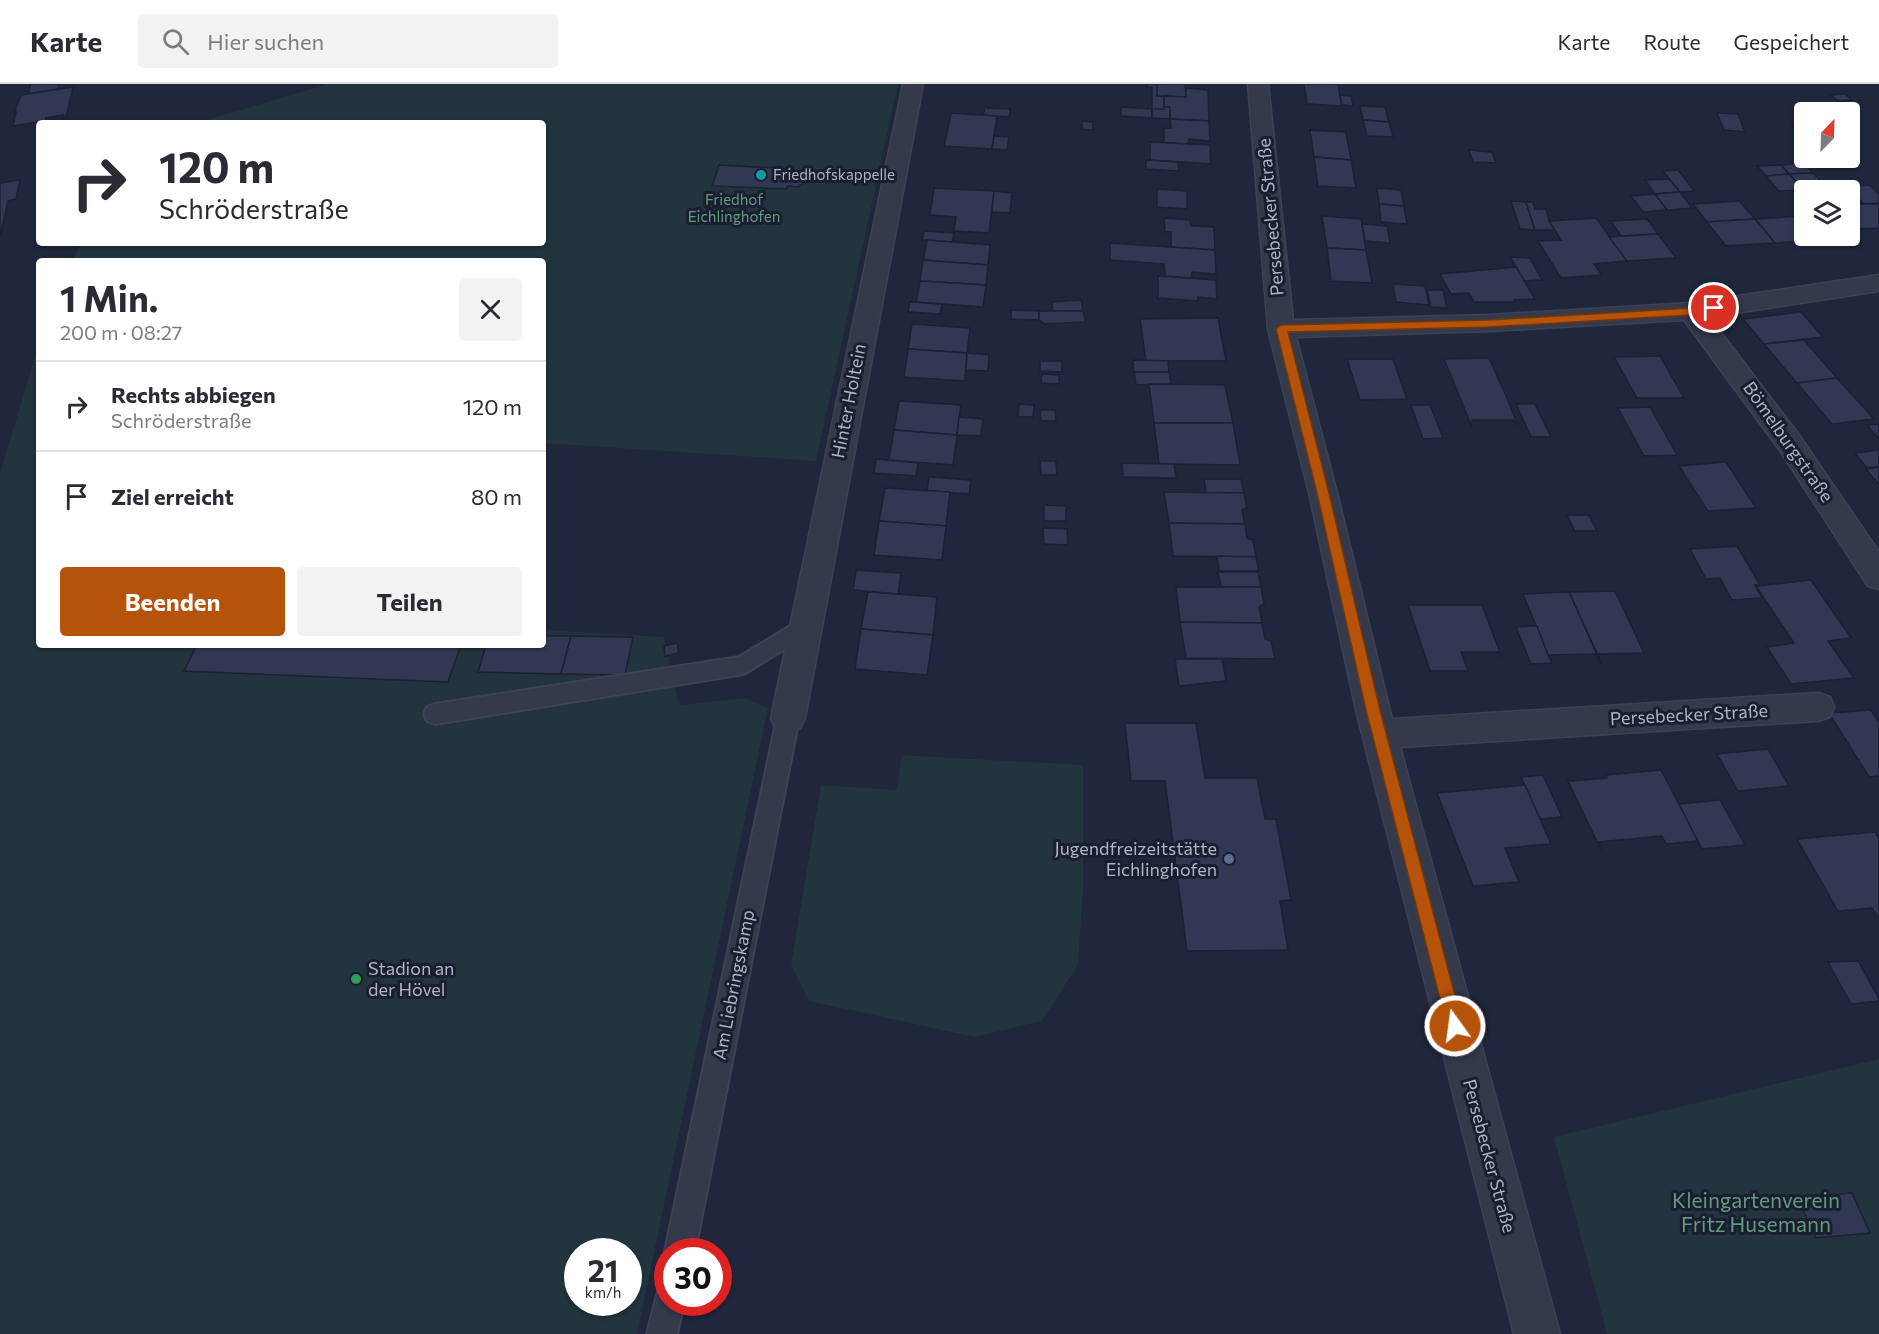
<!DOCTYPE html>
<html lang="de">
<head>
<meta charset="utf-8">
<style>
	body { margin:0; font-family:Commissioner,sans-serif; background:#f2f2f3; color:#2b2b33; height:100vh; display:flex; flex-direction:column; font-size:22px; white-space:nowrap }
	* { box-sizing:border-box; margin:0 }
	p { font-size:20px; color:#7c7c81 }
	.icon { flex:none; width:33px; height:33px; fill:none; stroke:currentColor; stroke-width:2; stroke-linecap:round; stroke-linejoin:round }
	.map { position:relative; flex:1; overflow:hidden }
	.panel { position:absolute; left:36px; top:174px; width:510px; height:390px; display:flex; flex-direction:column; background:#fff; border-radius:6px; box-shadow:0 2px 4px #0004 }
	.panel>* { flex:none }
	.top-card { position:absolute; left:36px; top:36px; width:510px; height:126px; border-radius:6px; box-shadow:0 2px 4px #0004; background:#fff; color:#2b2b33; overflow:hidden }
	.needle { width:39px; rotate:23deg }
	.fabs { position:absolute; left:1794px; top:18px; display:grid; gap:12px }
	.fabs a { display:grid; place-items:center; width:66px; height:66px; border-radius:6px; background:#fff; box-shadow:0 2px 4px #0004; font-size:30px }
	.speed { position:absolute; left:564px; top:1154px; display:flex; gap:12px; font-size:30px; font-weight:700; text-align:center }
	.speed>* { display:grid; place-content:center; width:78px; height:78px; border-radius:50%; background:#fff; box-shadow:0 2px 4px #0004; line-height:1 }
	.speed small { font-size:15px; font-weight:400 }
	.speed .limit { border:9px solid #d22; background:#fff; color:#111 }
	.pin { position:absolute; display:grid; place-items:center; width:51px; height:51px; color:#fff; margin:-26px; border:3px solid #fff; border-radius:50%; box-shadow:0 2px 6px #0007 }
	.me { position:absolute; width:66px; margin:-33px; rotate:346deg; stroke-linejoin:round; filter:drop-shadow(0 0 4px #0008) }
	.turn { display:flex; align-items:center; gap:21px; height:126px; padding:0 24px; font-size:27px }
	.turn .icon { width:78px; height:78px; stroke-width:2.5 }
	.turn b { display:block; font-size:42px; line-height:51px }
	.round { display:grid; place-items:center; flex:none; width:63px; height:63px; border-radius:6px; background:#f2f2f3 }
	.overview { display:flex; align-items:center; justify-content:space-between; height:102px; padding:0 24px }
	h1 { font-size:36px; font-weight:700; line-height:45px }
	.button { display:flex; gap:12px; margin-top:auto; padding:12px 24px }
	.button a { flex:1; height:69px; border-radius:6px; background:#b45309; color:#fff; font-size:24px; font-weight:700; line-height:69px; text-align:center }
	.button a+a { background:#f2f2f3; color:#2b2b33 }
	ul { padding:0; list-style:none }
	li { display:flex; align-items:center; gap:18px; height:90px; padding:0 24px; border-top:2px solid #e1e1e2 }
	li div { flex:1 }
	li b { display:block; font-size:22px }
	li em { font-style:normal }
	header { display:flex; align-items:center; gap:36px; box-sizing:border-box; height:84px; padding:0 30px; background:#fff; border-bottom:2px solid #e1e1e2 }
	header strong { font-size:28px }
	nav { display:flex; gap:33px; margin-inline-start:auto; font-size:21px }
	.search { width:420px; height:54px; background:#f2f2f3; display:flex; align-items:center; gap:15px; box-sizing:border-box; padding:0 21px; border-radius:6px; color:#7c7c81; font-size:22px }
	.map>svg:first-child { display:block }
	.green { fill:#22343d; fill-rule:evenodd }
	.building { fill:#313853; stroke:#1b2033; stroke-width:1.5 }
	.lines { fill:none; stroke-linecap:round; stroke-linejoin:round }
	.service-casing { stroke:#3d4255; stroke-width:4 }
	.minor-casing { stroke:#3d4255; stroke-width:3 }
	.service { fill:#34394c; fill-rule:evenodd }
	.minor { fill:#34394c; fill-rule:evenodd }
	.route { fill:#b45309; stroke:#753606; stroke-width:1.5 }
	.culture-dot { fill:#0f9aa8; stroke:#191e31; stroke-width:2 }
	.service-dot { fill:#5c6f8a; stroke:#191e31; stroke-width:2 }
	.leisure-dot { fill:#2e9e5b; stroke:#191e31; stroke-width:2 }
	.labels { text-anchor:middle; stroke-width:6; stroke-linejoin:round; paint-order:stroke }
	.far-poi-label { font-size:15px; fill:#afb3c8; stroke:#191e31; text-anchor:start }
	.far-park-label { font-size:15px; fill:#639c7d; stroke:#191e31 }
	.street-label { font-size:18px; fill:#afb3c8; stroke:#191e31 }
	.poi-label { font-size:18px; fill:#afb3c8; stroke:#191e31; text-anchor:end }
	.near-park-label { font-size:21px; fill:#639c7d; stroke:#191e31 }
</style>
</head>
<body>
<header>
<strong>Karte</strong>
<div class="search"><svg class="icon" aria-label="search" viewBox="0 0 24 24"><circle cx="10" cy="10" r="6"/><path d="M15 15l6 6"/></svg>Hier suchen</div>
<nav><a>Karte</a><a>Route</a><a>Gespeichert</a></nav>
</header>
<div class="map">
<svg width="1879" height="1250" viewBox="0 0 1879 1250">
	<rect width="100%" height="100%" fill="#20263c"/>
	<g class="green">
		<path d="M328,0H898L816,377L543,359V177H72L81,159H543V39H197Z"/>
		<path d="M39,260V561H543V546L664,553L679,621L745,614L768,624L637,1250H0V389ZM578,1167H628V1218H578Z"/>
		<path d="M902,671L1083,681V806L1078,881L1042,937L974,953L809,917L791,881L821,701L897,706Z"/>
		<path d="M1879,975V1250H1607L1554,1053Z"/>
	</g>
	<g class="building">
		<path d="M31,0H59L58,5L28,10Z"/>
		<path d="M1147,0H1157V12H1164V25H1152V3H1147Z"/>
		<path d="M1157,0H1185L1186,13L1157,12Z"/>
		<path d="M1304,0H1338L1342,22L1307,20Z"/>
		<path d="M73,3L66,34L63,35L64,31L46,34L45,37L13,42L16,28L14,29L21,11Z"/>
		<path d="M1186,4L1208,6L1209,37L1170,35V23H1164V12L1186,13Z"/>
		<path d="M1845,10L1852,16L1838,17L1831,11Z"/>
		<path d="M1340,11L1351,12L1353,22L1342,21Z"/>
		<path d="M1360,22L1385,23L1389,38L1363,36Z"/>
		<path d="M1121,23L1152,25V34L1121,32Z"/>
		<path d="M1164,23H1170V35L1152,34V25H1164Z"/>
		<path d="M985,24L1010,25L1009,33L983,31Z"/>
		<path d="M951,29L997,32L992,65L944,62Z"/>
		<path d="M1717,29L1738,30L1745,48L1724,46Z"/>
		<path d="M1170,35L1209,37L1210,57L1189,55L1188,60L1164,59V44H1171Z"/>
		<path d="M1363,36L1389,38L1393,53L1367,52Z"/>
		<path d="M1082,37L1093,38V46L1082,45Z"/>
		<path d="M1792,40H1804V58H1802Z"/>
		<path d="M1310,46L1346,48L1351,76L1314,73Z"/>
		<path d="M994,52L1009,53L1007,66L992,65Z"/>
		<path d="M1150,58L1210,61L1211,80L1150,76Z"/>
		<path d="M1469,66L1492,68L1496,79L1473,78Z"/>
		<path d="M1314,73L1351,76L1356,104L1318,102Z"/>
		<path d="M1146,76L1178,78L1179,87L1146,85Z"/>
		<path d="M1804,79L1813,89L1789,90L1781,81Z"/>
		<path d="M719,81L793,85L792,88H803L808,93L806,98L798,103L788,102L786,105L712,102Z"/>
		<path d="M1781,81L1789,90L1766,92L1757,82Z"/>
		<path d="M1678,86L1694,107L1680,108L1663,87Z"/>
		<path d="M1813,89L1827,104L1803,106L1789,90Z"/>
		<path d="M1789,90L1803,106L1779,107L1766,92Z"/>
		<path d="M1669,95L1680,108L1655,110L1645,96Z"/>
		<path d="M20,96L16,115L8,117L0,153V99Z"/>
		<path d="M1870,101L1879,110V119L1864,120L1848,103Z"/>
		<path d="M934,104L994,107L989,149L954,147L956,133L930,131Z"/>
		<path d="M1377,104L1401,106L1404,122L1379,120Z"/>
		<path d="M1157,105L1187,107V125L1157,123Z"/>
		<path d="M994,107L1012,109L1010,129L992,128Z"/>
		<path d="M1680,108L1692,124L1667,126L1655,110Z"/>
		<path d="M1655,110L1667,126L1643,128L1631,112Z"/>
		<path d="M1511,117L1526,118L1535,146L1520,145Z"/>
		<path d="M1739,117L1755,135L1707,138L1693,120Z"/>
		<path d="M1526,118H1533L1535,125H1546L1549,137L1555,146H1535Z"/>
		<path d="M1379,120L1404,122L1407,140L1381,138Z"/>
		<path d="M1864,120H1879V144L1861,145L1850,132V121Z"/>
		<path d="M1322,132L1361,135L1366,166L1327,164Z"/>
		<path d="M1803,132L1804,152H1820L1823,156L1775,159L1755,135Z"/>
		<path d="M1164,134L1190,136L1191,142L1214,143L1215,166L1171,163V148H1165Z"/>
		<path d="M1596,134L1627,177L1594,180L1602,191L1561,194L1538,157L1561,156L1549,137Z"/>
		<path d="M1647,135L1658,150L1621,152L1611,137Z"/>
		<path d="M1755,135L1775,159L1726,162L1707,138Z"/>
		<path d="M1362,140L1387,142L1390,159L1365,157Z"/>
		<path d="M924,147L954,149L952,158L922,156Z"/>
		<path d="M1658,150L1676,174L1627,177L1609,153Z"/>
		<path d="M927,156L990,161L988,181L923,176Z"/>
		<path d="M1110,159L1215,166L1216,190L1192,188V194L1165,192L1164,180L1110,176Z"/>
		<path d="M1327,164L1366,166L1372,199L1331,197Z"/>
		<path d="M1510,173L1530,174L1542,196L1524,197Z"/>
		<path d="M923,176L988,181L986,201L920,197Z"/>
		<path d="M1516,183L1535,215L1514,216L1515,218H1474L1469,209L1451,210L1440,190Z"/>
		<path d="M1158,192L1216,196L1217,215L1198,213V217L1158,214Z"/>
		<path d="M920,197L986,201L983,223L916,218Z"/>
		<path d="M1393,200L1425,202L1429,221L1396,218Z"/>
		<path d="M1427,206H1443L1447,224L1431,223Z"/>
		<path d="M1081,216L1083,227L1053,228L1052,218Z"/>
		<path d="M910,218L942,220L940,230L908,228Z"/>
		<path d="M1011,226L1039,227V236L1011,235Z"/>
		<path d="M1039,227H1083L1086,238L1045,240L1039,236Z"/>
		<path d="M1801,228L1823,253L1764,260L1743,235Z"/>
		<path d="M1218,234L1226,277H1146L1140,235Z"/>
		<path d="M912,240L970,244L967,269L908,265Z"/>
		<path d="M1804,256L1837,294L1797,299L1764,260Z"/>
		<path d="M908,265L967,269L965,297L904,293Z"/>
		<path d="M967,269L989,271L988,287L966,286Z"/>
		<path d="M1660,272L1684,314H1637L1614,273Z"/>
		<path d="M1489,274L1507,314L1518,342L1513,336H1472V343L1444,275Z"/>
		<path d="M1347,275H1393L1407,315L1360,316Z"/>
		<path d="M1133,276L1168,277L1169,288H1134Z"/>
		<path d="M1040,277H1062V288L1040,287Z"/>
		<path d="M1134,288H1169L1171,300L1136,301Z"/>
		<path d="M1042,290L1059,291V300L1041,299Z"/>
		<path d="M1837,294L1874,335L1832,340L1797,299Z"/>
		<path d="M1149,300L1225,301L1233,339H1154Z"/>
		<path d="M899,317L961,321L957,351L894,346Z"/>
		<path d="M1019,320L1034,321L1033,333H1018Z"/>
		<path d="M1516,320H1535L1551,353H1531Z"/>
		<path d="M1411,321H1430L1443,354L1423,355Z"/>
		<path d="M1650,323L1677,371L1644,372L1618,324Z"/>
		<path d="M1040,326H1055L1056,337H1041Z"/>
		<path d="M959,333L983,335L981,352L957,351Z"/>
		<path d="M1154,339H1233L1240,381L1159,380Z"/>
		<path d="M1879,340V355L1867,341Z"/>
		<path d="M894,346L957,351L953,381L889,376Z"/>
		<path d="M1879,366V383L1867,384L1855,369Z"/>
		<path d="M876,375L918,379L916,392L874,389Z"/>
		<path d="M1040,377H1056L1057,391H1041Z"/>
		<path d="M1726,378L1756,424L1708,427L1679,382Z"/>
		<path d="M1122,379L1174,380L1176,394L1123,393Z"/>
		<path d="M1879,383V401L1866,385Z"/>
		<path d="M929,393L971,396L969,410L927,407Z"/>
		<path d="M1204,395H1241L1244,409H1206Z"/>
		<path d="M885,404L950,408L946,442L879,437Z"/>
		<path d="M1164,408L1244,409L1247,424L1242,426L1245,440L1169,439Z"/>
		<path d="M1044,421L1066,422V437H1044Z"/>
		<path d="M1567,431H1589L1597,447H1575Z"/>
		<path d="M879,437L946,442L942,476L874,471Z"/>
		<path d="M1169,439L1245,440L1247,454L1253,456L1256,473L1173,472Z"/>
		<path d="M1043,444L1067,445L1068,461L1044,460Z"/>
		<path d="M1737,462L1760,501H1755L1762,514L1732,516L1720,494L1706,495L1690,465Z"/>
		<path d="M1217,472L1256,473L1259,487H1219Z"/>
		<path d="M856,486L901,489L898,510L853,506Z"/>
		<path d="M1218,488H1258L1261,503H1221Z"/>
		<path d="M1811,496L1851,554L1828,557L1854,594L1791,600L1767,563L1794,559L1756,502Z"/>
		<path d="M1176,503H1261L1264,520L1259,523L1262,539L1180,538Z"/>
		<path d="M1615,507L1644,569L1597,570L1602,580L1569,508Z"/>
		<path d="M868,508L937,513L933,551L861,545Z"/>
		<path d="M1569,508L1601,580L1595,570L1548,571L1523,510Z"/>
		<path d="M1408,521H1482L1502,574L1498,568H1461L1468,587H1430Z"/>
		<path d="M1180,538L1262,539L1265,555L1271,557L1275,575L1186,574Z"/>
		<path d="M1537,542L1548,571L1552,579L1531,580L1516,543Z"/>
		<path d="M861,545L933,551L927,591L855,585Z"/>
		<path d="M543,552H571L561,590L478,588L486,561H543Z"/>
		<path d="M571,552L633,553L625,591L561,590Z"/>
		<path d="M677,559L679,569L665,572L664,562Z"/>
		<path d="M197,561H461L448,598L184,587Z"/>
		<path d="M1175,575H1222L1226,597L1179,602Z"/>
		<path d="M1871,626L1879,638V692L1869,693L1829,629Z"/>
		<path d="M1125,639H1196L1205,694H1257L1265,735H1276L1291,816L1280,817L1288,866L1187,867L1165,697H1131Z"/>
		<path d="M1768,665L1789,702L1738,707L1717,670Z"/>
		<path d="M1661,686L1698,757L1666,760L1662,752L1599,758L1601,766L1567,695L1571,697L1607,694L1606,691Z"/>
		<path d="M1543,691L1562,733L1540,735L1521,693Z"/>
		<path d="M1525,701L1551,760L1505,764L1519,798L1473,802L1437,709Z"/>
		<path d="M1720,716L1745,761L1702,765L1679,720Z"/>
		<path d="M1875,748L1879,755V836L1872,824L1838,827L1797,755Z"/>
		<path d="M1858,877L1879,915V917L1851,920L1828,878Z"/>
		<path d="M1852,1109L1870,1149L1816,1154L1797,1113Z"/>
	</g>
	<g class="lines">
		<g class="service-casing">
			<g id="service">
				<path d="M808,531L816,534L819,540L816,546L744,590L435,640L427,637L424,630L427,623L435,620L739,573Z"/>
				<path d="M788,624L796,627L799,634L695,1167H668V1173L665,1167L777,634L780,627Z"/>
				<path d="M668,1203V1218H684L677,1250H647L658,1207Z"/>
			</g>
		</g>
		<g class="minor-casing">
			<g id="minor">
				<path d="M903,0H923L805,634L800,644L788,648L776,644L771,634Z"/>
				<path d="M1248,0H1268L1293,236L1489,231L1691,219L1879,191V207L1709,233L1799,351L1879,468V505L1868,502L1779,365L1684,236L1489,247L1296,253L1337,409L1392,635L1818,609L1830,613L1834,623L1830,633L1818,637L1400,663L1560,1250H1514L1356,626L1309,409L1268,245Z"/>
			</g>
		</g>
		<use href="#service" class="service"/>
		<use href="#minor" class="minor"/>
	</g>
	<path class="route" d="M1714,220L1718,221V226L1691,231L1489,243L1288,248L1329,409L1380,626L1463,942L1461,948L1455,950L1449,948L1447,942L1366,626L1317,409L1276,245L1281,241L1489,236L1691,224Z"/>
	<circle class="culture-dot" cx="761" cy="91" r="6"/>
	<circle class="service-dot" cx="1229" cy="775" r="6"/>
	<circle class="leisure-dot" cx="356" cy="895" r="6"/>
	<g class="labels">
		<g class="far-poi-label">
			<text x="773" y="96">Friedhofskappelle</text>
		</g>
		<g class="far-park-label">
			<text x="734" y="121">Friedhof<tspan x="734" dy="17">Eichlinghofen</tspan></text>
		</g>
		<g class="street-label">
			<text transform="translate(1271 133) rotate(-95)" y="6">Persebecker Straße</text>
			<text transform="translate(849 317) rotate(-79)" y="6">Hinter Holtein</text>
			<text transform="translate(1788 358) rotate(55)" y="6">Bömelburgstraße</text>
			<text transform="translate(1689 631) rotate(-3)" y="6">Persebecker Straße</text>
			<text transform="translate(734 901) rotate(-79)" y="6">Am Liebringskamp</text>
			<text transform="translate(1489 1072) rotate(75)" y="6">Persebecker Straße</text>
		</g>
		<g class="poi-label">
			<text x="1217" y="771">Jugendfreizeitstätte<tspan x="1217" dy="21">Eichlinghofen</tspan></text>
			<text x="368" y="891" text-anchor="start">Stadion an<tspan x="368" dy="21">der Hövel</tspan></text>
		</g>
		<g class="near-park-label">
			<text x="1756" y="1124">Kleingartenverein<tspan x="1756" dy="24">Fritz Husemann</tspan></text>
		</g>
	</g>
</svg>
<div class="fabs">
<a><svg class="needle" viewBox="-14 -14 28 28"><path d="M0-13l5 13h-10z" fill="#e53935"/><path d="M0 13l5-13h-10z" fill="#7c7c81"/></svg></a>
<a><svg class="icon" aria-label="layers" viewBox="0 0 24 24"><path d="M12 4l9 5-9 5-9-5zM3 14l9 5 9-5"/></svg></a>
</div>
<div class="speed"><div>21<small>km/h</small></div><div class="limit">30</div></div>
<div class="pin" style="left:1714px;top:224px;background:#d93025"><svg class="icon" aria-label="arrive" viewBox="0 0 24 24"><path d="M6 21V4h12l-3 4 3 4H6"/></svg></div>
<svg class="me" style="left:1455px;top:942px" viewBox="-20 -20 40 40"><circle r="17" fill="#b45309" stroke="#fff" stroke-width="3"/><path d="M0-11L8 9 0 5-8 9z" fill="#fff"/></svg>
<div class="top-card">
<div class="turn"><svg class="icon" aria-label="right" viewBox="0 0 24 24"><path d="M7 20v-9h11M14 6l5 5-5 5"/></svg><div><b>120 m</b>Schröderstraße</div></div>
</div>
<section class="panel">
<div class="overview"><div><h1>1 Min.</h1><p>200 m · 08:27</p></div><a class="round"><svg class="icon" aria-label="close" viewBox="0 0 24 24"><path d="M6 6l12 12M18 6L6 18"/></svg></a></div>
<ul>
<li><svg class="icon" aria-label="right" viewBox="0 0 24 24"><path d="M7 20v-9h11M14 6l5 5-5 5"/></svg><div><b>Rechts abbiegen</b><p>Schröderstraße</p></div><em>120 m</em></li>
<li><svg class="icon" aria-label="arrive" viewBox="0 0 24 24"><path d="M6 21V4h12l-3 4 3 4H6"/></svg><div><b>Ziel erreicht</b></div><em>80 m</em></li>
</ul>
<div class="button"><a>Beenden</a><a>Teilen</a></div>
</section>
</div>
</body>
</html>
